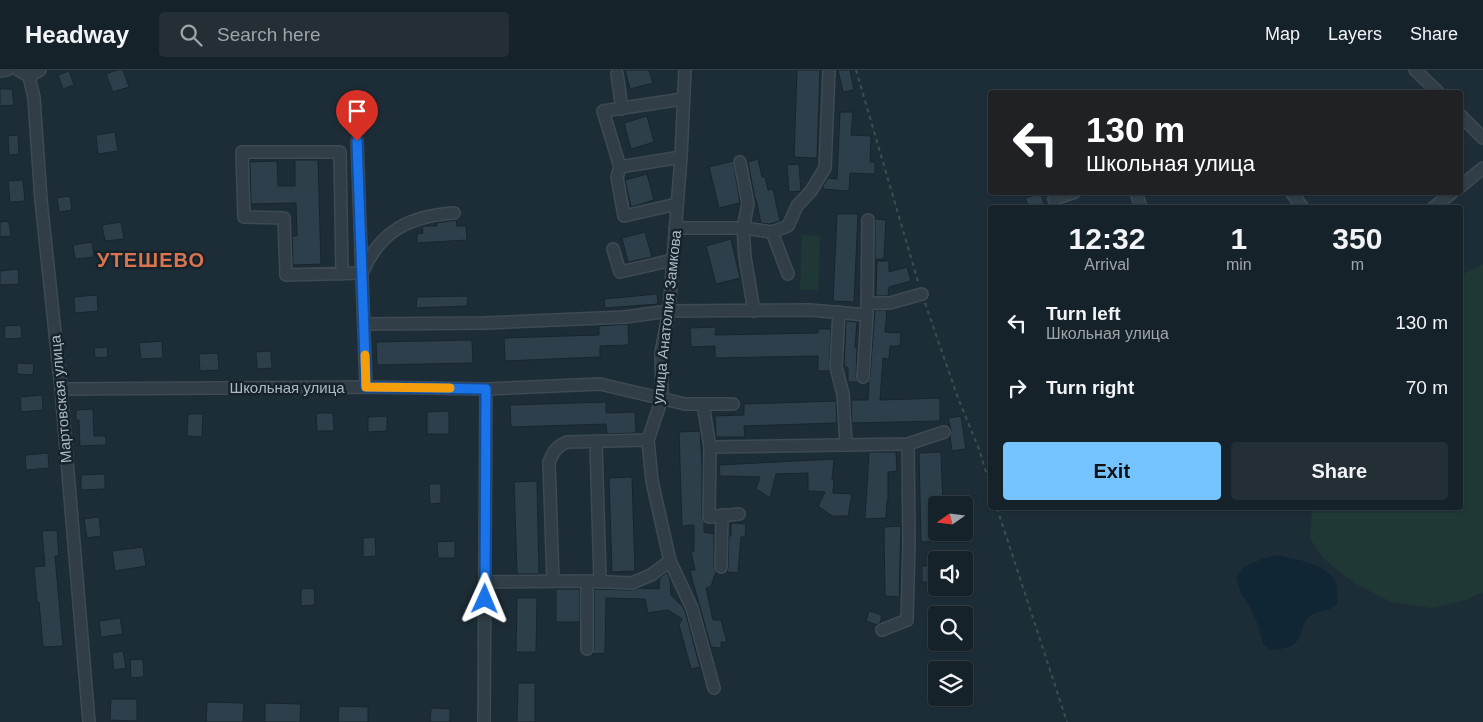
<!DOCTYPE html>
<html lang="en">
<head>
<meta charset="utf-8">
<style>
	body { margin:0; font-family:Helvetica,sans-serif; background:#232f35; color:#f1f3f6; height:100vh; display:flex; flex-direction:column; font-size:19px; white-space:nowrap }
	* { box-sizing:border-box; margin:0 }
	p { font-size:16px; color:#9ea4a8 }
	.icon { flex:none; width:28px; height:28px; fill:none; stroke:currentColor; stroke-width:2; stroke-linecap:round; stroke-linejoin:round }
	.map { position:relative; flex:1; overflow:hidden }
	.side { position:absolute; left:988px; top:135px; width:475px; height:305px; display:flex; flex-direction:column; background:#162229; border-radius:5px; box-shadow:0 1px 4px #0004,0 0 0 1px #353f46 }
	.side>* { flex:none }
	.hud { position:absolute; left:988px; top:20px; width:475px; height:105px; border-radius:5px; box-shadow:0 1px 4px #0004,0 0 0 1px #353f46; background:#202124; color:#fff; overflow:hidden }
	.needle { width:32px; rotate:256deg }
	.tools { position:absolute; left:928px; top:426px; display:grid; gap:10px }
	.tools a { display:grid; place-items:center; width:45px; height:45px; border-radius:5px; background:#162229; box-shadow:0 1px 4px #0004,0 0 0 1px #353f46; font-size:25px }
	.pin { position:absolute; display:grid; place-items:center; width:42px; height:42px; color:#fff; margin:-51px -21px; border-radius:50% 50% 50% 0; rotate:-45deg; box-shadow:0 0 5px #0007 }
	.pin .icon { rotate:45deg }
	.me { position:absolute; width:55px; margin:-28px; rotate:1deg; stroke-linejoin:round; filter:drop-shadow(0 0 4px #0008) }
	.turn { display:flex; align-items:center; gap:18px; height:105px; padding:0 15px; font-size:22px }
	.turn .icon { width:65px; height:65px; stroke-width:2.5 }
	.turn b { display:block; font-size:35px; line-height:42px }
	.eta { display:flex; justify-content:space-evenly; align-items:center; height:85px; text-align:center }
	.eta b { font-size:30px; font-weight:800; line-height:35px }
	.cta { display:flex; gap:10px; margin-top:auto; padding:10px 15px }
	.cta a { flex:1; height:58px; border-radius:5px; background:#75c3ff; color:#111; font-size:20px; font-weight:800; line-height:58px; text-align:center }
	.cta a+a { background:#232f35; color:#f1f3f6 }
	ul { padding:0; list-style:none }
	li { display:flex; align-items:center; gap:15px; height:65px; padding:0 15px }
	li div { flex:1 }
	li b { display:block; font-size:19px }
	li em { font-style:normal }
	header { display:flex; align-items:center; gap:30px; box-sizing:border-box; height:70px; padding:0 25px; background:#162229; border-bottom:1px solid #353f46 }
	header strong { font-size:24px }
	nav { display:flex; gap:28px; margin-inline-start:auto; font-size:18px }
	.search { width:350px; height:45px; background:#232f35; display:flex; align-items:center; gap:12px; box-sizing:border-box; padding:0 18px; border-radius:5px; color:#9ea4a8; font-size:19px }
	.map>svg:first-child { display:block }
	.green { fill:#1f3836 }
	.water { fill:#112634 }
	.building { fill:#2c3f4b; stroke:#19252e }
	.lines { fill:none; stroke-linecap:round; stroke-linejoin:round }
	.minor-casing { stroke:#3d4a54; stroke-width:14 }
	.path { stroke:#38504e; stroke-width:2; stroke-dasharray:4 4; stroke-linecap:butt }
	.minor { stroke:#313e47; stroke-width:11 }
	.route-casing { stroke:#114b97; stroke-width:12 }
	.route { stroke:#1a73e8; stroke-width:9 }
	.slow { stroke:#f59e0b; stroke-width:9 }
	.labels { text-anchor:middle; stroke-width:5; stroke-linejoin:round; paint-order:stroke }
	.street-label { font-size:15px; fill:#aab9c5; stroke:#17232b }
	.district-label { font-size:20px; font-weight:bold; letter-spacing:1px; fill:#da7450; stroke:#17232b }
</style>
</head>
<body>
<header>
<strong>Headway</strong>
<div class="search"><svg class="icon" aria-label="search" viewBox="0 0 24 24"><circle cx="10" cy="10" r="6"/><path d="M15 15l6 6"/></svg>Search here</div>
<nav><a>Map</a><a>Layers</a><a>Share</a></nav>
</header>
<div class="map">
<svg width="1483" height="652" viewBox="0 0 1483 652">
	<rect width="100%" height="100%" fill="#1d2d37"/>
	<g class="green">
		<path d="M802,165L820,166L818,220H800Z"/>
		<path d="M1483,194V522L1466,530L1431,538L1391,532L1356,514L1325,490L1310,469L1312,438H1460V206Z"/>
	</g>
	<path class="water" d="M1276,485C1294,489 1329,494 1336,513C1338,518 1337,527 1338,533C1334,536 1330,540 1324,541C1321,542 1316,542 1313,544C1293,556 1312,578 1271,580L1263,574L1258,555L1249,535L1241,523L1236,508L1244,497L1262,489Z"/>
	<g class="building">
		<path d="M117,0H123L129,17L113,22L106,4Z"/>
		<path d="M625,0H649L653,13L630,19Z"/>
		<path d="M797,0H820L817,88L794,87Z"/>
		<path d="M838,0H850L854,20L843,22Z"/>
		<path d="M69,1L74,15L63,19L58,5Z"/>
		<path d="M0,19H12L14,35L0,36Z"/>
		<path d="M840,42H853L851,65L871,66L870,92H875V104L850,103L849,121L823,119V116L828,108L837,109Z"/>
		<path d="M647,46L654,72L631,79L624,53Z"/>
		<path d="M115,62L118,81L98,84L96,65Z"/>
		<path d="M18,65L19,84L9,85L8,66Z"/>
		<path d="M758,89L762,107H765L768,120L773,119L780,151L770,154L761,153L756,129H755L748,92Z"/>
		<path d="M295,90H318L321,194L293,195L292,166H297L296,133L251,134L250,92L277,91L278,116H295Z"/>
		<path d="M733,91L740,133L719,138L709,97Z"/>
		<path d="M799,94L801,121L789,122L787,95Z"/>
		<path d="M647,104L654,130L631,137L625,110Z"/>
		<path d="M23,110L25,131L10,132L8,111Z"/>
		<path d="M1041,123L1045,138H1029L1025,128Z"/>
		<path d="M70,126L72,140L59,142L57,128Z"/>
		<path d="M837,144H858L854,232L833,231Z"/>
		<path d="M875,149L886,150L884,189H875Z"/>
		<path d="M456,150L457,156H466L467,170L417,173V164L423,163L422,156H437V153Z"/>
		<path d="M9,151L11,166L0,167V152Z"/>
		<path d="M121,152L124,169L105,171L102,155Z"/>
		<path d="M645,162L652,187L628,192L622,168Z"/>
		<path d="M731,169L740,208L716,214L706,176Z"/>
		<path d="M92,172L94,187L75,189L73,175Z"/>
		<path d="M877,191H889V202L907,197L911,211L889,217L888,226H876Z"/>
		<path d="M18,199L19,214L0,215V201Z"/>
		<path d="M657,224L658,234L605,238L604,229Z"/>
		<path d="M97,225L98,241L75,243L74,227Z"/>
		<path d="M468,226L467,236L416,238L417,227Z"/>
		<path d="M875,240H887L885,262L901,263L900,276H890L889,289L883,288L880,330L940,328V351L852,353L851,330H868L869,313H868L870,307Z"/>
		<path d="M846,251L857,252L855,277H857L856,307L858,312H848V298L844,296Z"/>
		<path d="M628,254L629,275L600,276V287L505,291L504,268L599,265V256Z"/>
		<path d="M21,255L22,268L5,269L4,256Z"/>
		<path d="M716,257L715,265L818,263V259H831L829,301H818V286L715,288V276L691,277L690,258Z"/>
		<path d="M472,270L473,293L377,295L376,272Z"/>
		<path d="M162,271L163,288L141,289L139,273Z"/>
		<path d="M107,277L108,287L95,288L94,278Z"/>
		<path d="M271,281L272,298L257,299L256,282Z"/>
		<path d="M218,283L219,300L200,301L199,284Z"/>
		<path d="M17,293L34,294L33,305L17,304Z"/>
		<path d="M42,325L43,340L21,342L20,327Z"/>
		<path d="M836,331L837,353L744,356L745,367H716L715,346L744,345V334Z"/>
		<path d="M606,332V343L635,342L636,363L607,364L606,354L511,357L510,335Z"/>
		<path d="M93,339L94,366H106V375L80,376L79,350H76V340Z"/>
		<path d="M449,341V364H427V342Z"/>
		<path d="M316,343H333L334,361H317Z"/>
		<path d="M188,344H203L202,367L187,366Z"/>
		<path d="M387,346V361L368,362V347Z"/>
		<path d="M961,346L966,379L952,381L950,366L951,360L948,348Z"/>
		<path d="M700,361L702,396V447L704,452V462L714,464V497L716,502L711,516L706,518L713,550H721L727,572H721V578L711,577L691,505L690,500H695L691,482L694,481V455L682,456L679,362Z"/>
		<path d="M869,382H896L897,401L888,402V431H887L886,448L865,449Z"/>
		<path d="M941,382L943,435H936V462H944V471L921,472L919,383Z"/>
		<path d="M48,383L49,398L26,400L25,385Z"/>
		<path d="M834,389L832,410L834,407L833,423L852,424L848,446H832L818,436L825,422L808,421V403L776,404L770,428L756,419L760,407L720,406L719,395Z"/>
		<path d="M105,404V419L81,420V405Z"/>
		<path d="M632,407L635,501L612,502L609,408Z"/>
		<path d="M537,411L539,504H517L514,412Z"/>
		<path d="M429,414H441V433L430,434Z"/>
		<path d="M99,447L101,466L87,468L84,449Z"/>
		<path d="M731,453L746,454L745,467H741L738,503L727,502L728,497L729,466H731Z"/>
		<path d="M901,456L899,527L885,526L884,457Z"/>
		<path d="M57,460L59,486H55L63,576L43,577L39,532H37L34,497L45,496L42,461Z"/>
		<path d="M375,467L376,486L363,487V468Z"/>
		<path d="M455,471V488H438L437,472Z"/>
		<path d="M143,477L146,496L115,501L112,481Z"/>
		<rect x="922" y="496" width="10" height="16"/>
		<path d="M667,502L670,509L671,525L683,537L685,541L700,597L691,599L679,555L682,549L668,540L648,543L645,529L606,528L605,583L592,584L594,579V519L632,520L639,518L659,519L660,508Z"/>
		<path d="M314,518L315,535L301,536V519Z"/>
		<rect x="556" y="519" width="24" height="33"/>
		<path d="M517,528H537L536,582H516Z"/>
		<path d="M869,541L882,545L880,553L877,555L866,551Z"/>
		<path d="M120,548L123,564L101,567L99,551Z"/>
		<path d="M123,581L126,598L114,600L112,583Z"/>
		<path d="M143,589L144,607L131,608L130,590Z"/>
		<path d="M518,613H535V652H517Z"/>
		<path d="M111,629H137V651L110,650Z"/>
		<path d="M207,632L244,633L243,652H206Z"/>
		<path d="M265,633L301,634L300,652H265Z"/>
		<path d="M339,636L368,637V652H338Z"/>
		<path d="M431,638L450,639V652H430Z"/>
	</g>
	<g class="lines">
		<g class="minor-casing">
			<g id="minor">
				<path d="M18,0L29,6L40,0"/>
				<path d="M685,0L681,87L669,241L661,283L662,328L648,370L652,411L670,491L692,538L714,618"/>
				<path d="M1415,0L1438,22"/>
				<path d="M0,1L7,0"/>
				<path d="M617,4L622,39"/>
				<path d="M29,6L34,28L41,130L61,319L89,652"/>
				<path d="M1460,45L1483,68"/>
				<path d="M357,71L366,317"/>
				<path d="M681,87L620,97L603,41L683,29"/>
				<path d="M740,92L748,134L743,158L745,187L754,241"/>
				<path d="M620,97L617,107L624,146L677,134"/>
				<path d="M1460,117L1483,98"/>
				<path d="M1136,122L1141,138"/>
				<path d="M1291,122L1303,138"/>
				<path d="M1054,129L1075,122"/>
				<path d="M1433,138L1453,122"/>
				<path d="M675,158H743L772,162L788,156L797,136L811,121L825,98L829,0"/>
				<path d="M772,162L788,204"/>
				<path d="M613,179L620,202L673,190"/>
				<path d="M342,204L340,82H242L244,147L284,148L286,205L362,203C380,161 409,146 454,143"/>
				<path d="M867,233H890L922,224"/>
				<path d="M839,242L836,297L843,324L846,375"/>
				<path d="M364,254L485,253L625,247L669,241L810,240L867,245"/>
				<path d="M863,307L867,245L868,150"/>
				<path d="M61,319L366,317L486,319L600,314L685,334H733"/>
				<path d="M703,334L710,377L709,447L739,444"/>
				<path d="M596,372L600,512"/>
				<path d="M710,377L908,374L944,362"/>
				<path d="M721,497L722,445"/>
				<path d="M553,511L549,392C553,382 557,376 567,372L648,370"/>
				<path d="M485,512L586,511L632,513L651,505L670,491"/>
				<path d="M882,560L907,550L909,473L908,374"/>
				<path d="M587,579V511"/>
				<path d="M484,652L486,319"/>
			</g>
		</g>
		<g class="path">
			<path d="M856,0L919,215"/>
			<path d="M925,233L958,328L979,379L990,415"/>
			<path d="M997,438L1067,652"/>
		</g>
		<use href="#minor" class="minor"/>
	</g>
	<g class="lines">
		<g class="route-casing">
			<path id="route" d="M357,71L366,317L486,319L485,529"/>
		</g>
		<use href="#route" class="route"/>
		<path class="slow" d="M365,285L366,317L450,318"/>
	</g>
	<g class="labels">
		<g class="street-label">
			<text transform="translate(667 247) rotate(-84)" y="5">улица Анатолия Замкова</text>
			<text x="287" y="323">Школьная улица</text>
			<text transform="translate(61 329) rotate(-95)" y="5">Мартовская улица</text>
		</g>
		<g class="district-label">
			<text x="151" y="197">УТЕШЕВО</text>
		</g>
	</g>
</svg>
<div class="tools">
<a><svg class="needle" viewBox="-14 -14 28 28"><path d="M0-13l5 13h-10z" fill="#e53935"/><path d="M0 13l5-13h-10z" fill="#9ea4a8"/></svg></a>
<a><svg class="icon" aria-label="sound" viewBox="0 0 24 24"><path d="M4 9h4l5-4v14l-5-4H4zM17 9q2 3 0 6"/></svg></a>
<a><svg class="icon" aria-label="search" viewBox="0 0 24 24"><circle cx="10" cy="10" r="6"/><path d="M15 15l6 6"/></svg></a>
<a><svg class="icon" aria-label="layers" viewBox="0 0 24 24"><path d="M12 4l9 5-9 5-9-5zM3 14l9 5 9-5"/></svg></a>
</div>
<div class="pin" style="left:357px;top:71px;background:#d93025"><svg class="icon" aria-label="arrive" viewBox="0 0 24 24"><path d="M6 21V4h12l-3 4 3 4H6"/></svg></div>
<svg class="me" style="left:485px;top:529px" viewBox="-20 -20 40 40"><path d="M0-17L14 15 0 8-14 15z" fill="#1a73e8" stroke="#fff" stroke-width="4"/></svg>
<div class="hud">
<div class="turn"><svg class="icon" aria-label="left" viewBox="0 0 24 24"><path d="M17 20v-9H6M10 6l-5 5 5 5"/></svg><div><b>130 m</b>Школьная улица</div></div>
</div>
<section class="side">
<div class="eta">
<div><b>12:32</b><p>Arrival</p></div>
<div><b>1</b><p>min</p></div>
<div><b>350</b><p>m</p></div>
</div>
<ul>
<li><svg class="icon" aria-label="left" viewBox="0 0 24 24"><path d="M17 20v-9H6M10 6l-5 5 5 5"/></svg><div><b>Turn left</b><p>Школьная улица</p></div><em>130 m</em></li>
<li><svg class="icon" aria-label="right" viewBox="0 0 24 24"><path d="M7 20v-9h11M14 6l5 5-5 5"/></svg><div><b>Turn right</b></div><em>70 m</em></li>
</ul>
<div class="cta"><a>Exit</a><a>Share</a></div>
</section>
</div>
</body>
</html>
